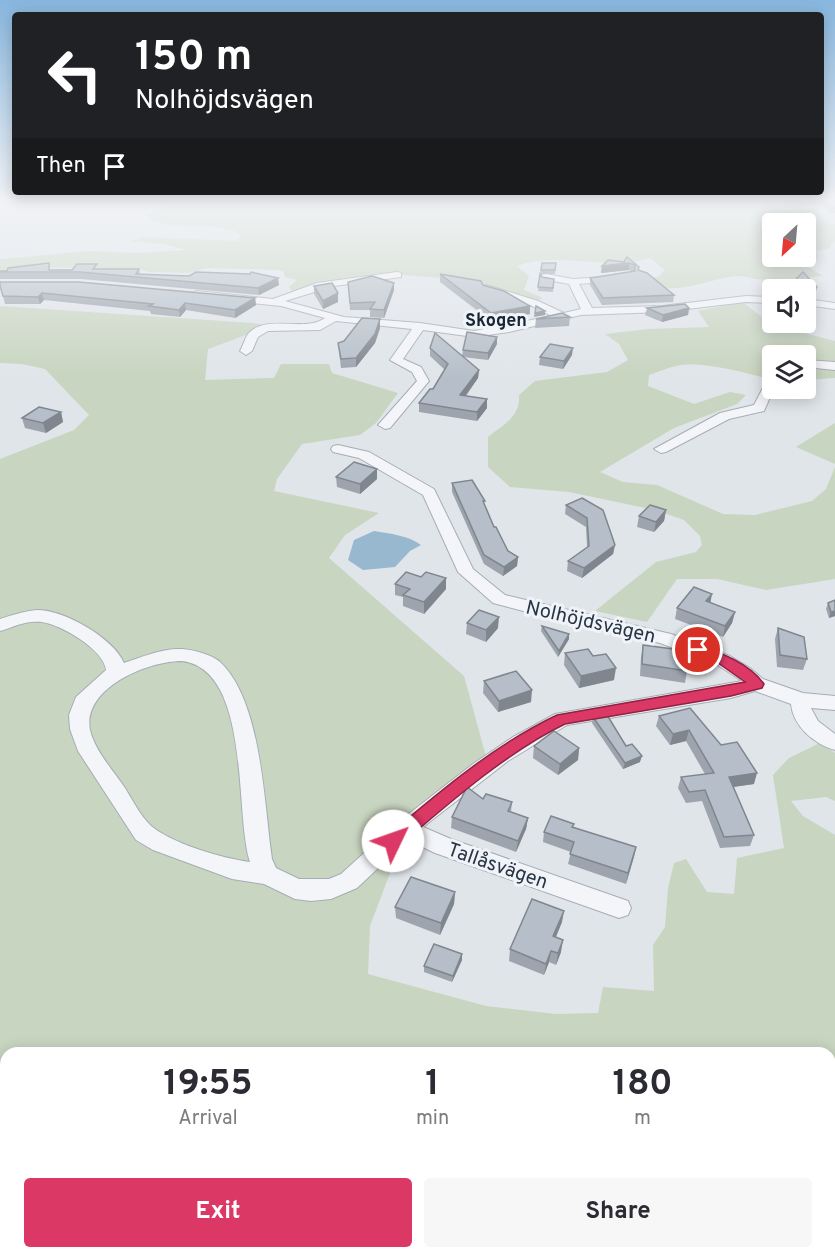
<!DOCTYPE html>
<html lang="en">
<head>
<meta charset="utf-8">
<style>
	body { margin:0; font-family:Overpass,sans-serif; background:#f7f7f7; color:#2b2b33; height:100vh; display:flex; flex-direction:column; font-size:22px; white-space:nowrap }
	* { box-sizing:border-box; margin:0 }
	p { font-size:20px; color:#7c7c81 }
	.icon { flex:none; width:33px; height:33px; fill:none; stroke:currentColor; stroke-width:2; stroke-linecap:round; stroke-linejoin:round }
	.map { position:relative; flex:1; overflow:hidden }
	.sheet { position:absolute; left:0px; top:1047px; width:836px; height:212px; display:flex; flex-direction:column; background:#fff; border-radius:18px 18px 0 0; box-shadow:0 3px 15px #0003 }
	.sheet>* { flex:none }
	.banner { position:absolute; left:12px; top:12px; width:812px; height:183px; border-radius:6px; box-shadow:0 3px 15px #0003; background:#202124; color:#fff; overflow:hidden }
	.needle { width:39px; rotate:206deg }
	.fabs { position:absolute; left:762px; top:213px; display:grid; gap:12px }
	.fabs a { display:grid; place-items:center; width:54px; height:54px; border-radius:6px; background:#fff; box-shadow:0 3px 15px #0003; font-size:30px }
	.pin { position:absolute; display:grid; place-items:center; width:51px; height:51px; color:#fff; margin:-26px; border:3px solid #fff; border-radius:50%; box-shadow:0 2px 6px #0007 }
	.me { position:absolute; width:66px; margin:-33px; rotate:48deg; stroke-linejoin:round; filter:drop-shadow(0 0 4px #0008) }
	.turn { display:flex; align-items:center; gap:21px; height:126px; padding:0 24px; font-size:27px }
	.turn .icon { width:78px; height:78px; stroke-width:2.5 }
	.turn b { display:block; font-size:42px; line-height:51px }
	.then { display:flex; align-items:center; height:57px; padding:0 24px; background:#0003; gap:12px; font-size:22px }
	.eta { display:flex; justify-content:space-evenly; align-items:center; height:102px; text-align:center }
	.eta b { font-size:36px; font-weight:700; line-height:42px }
	.button { display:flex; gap:12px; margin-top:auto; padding:12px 24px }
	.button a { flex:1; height:69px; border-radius:6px; background:#dc3865; color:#fff; font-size:24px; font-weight:700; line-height:69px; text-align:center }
	.button a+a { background:#f7f7f7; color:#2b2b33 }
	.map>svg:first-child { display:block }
	.green { fill:#c8d5c0; fill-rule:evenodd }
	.water { fill:#97b8ce }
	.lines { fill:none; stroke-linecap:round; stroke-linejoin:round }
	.minor-casing { stroke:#a5adb5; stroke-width:2 }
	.minor { fill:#f3f5f8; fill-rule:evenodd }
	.wall { fill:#9da4ad }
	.shaded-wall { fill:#7f868d }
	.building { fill:#b6bfc9; stroke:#7f868d; stroke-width:1.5 }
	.route { fill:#dc3865; stroke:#8f2442; stroke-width:1.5 }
	.labels { text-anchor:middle; stroke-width:6; stroke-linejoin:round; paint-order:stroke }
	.far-neighbourhood-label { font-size:18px; font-weight:bold; fill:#192534; stroke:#f0f4f8 }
	.street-label { font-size:20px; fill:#273544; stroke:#f0f4f8 }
</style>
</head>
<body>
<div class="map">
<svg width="835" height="1258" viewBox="0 0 835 1258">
	<rect width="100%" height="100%" fill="#e0e5ea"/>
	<g class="green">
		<path d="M184,201H715L781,210L815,207L821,218L835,225V240L830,248L816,251L818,258L804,264L823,276C802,277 779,281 757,279C751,279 745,276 739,276C708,277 666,303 641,277H658L665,270L650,258C641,260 631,263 622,263C586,264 551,254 517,266L529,276L524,290L543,298L534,302L441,278L379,273L293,292L289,287L297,280L285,277L283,271L278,270L207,268L189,273L149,272L136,268L109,271L95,268L26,267L0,272V259L90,251L137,253L187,250L164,244L130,241L144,237L237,241L242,235C215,218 169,236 145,215ZM772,224H806V256H772Z"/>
		<path d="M743,302L770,324L835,341V378L806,380V356H772V380C748,373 700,360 676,366C667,368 658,372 649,375L648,386L694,404L730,392L746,395L737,404L674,428L600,472L623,482L657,485L723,514L755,515L812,501L826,489L835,467V579L766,590L717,579H677L647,622L595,611L656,562L696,552L702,545L700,536L684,520L655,510L569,492L510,487L488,467V437C503,425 521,416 519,395L535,381L607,372L628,360L619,344L605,334L648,329L709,327L698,311Z"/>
		<path d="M0,306L253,323L270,326L208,349L205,380L274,378L281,364H329L332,373L398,393L376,423L360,435L302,444L277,479L274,491L379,513L345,535L329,558L464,676L487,760L389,827L395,860L370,926L368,974L486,1006L556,1014L598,1013L603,987L654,991L653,945L665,927L668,888L674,863L686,859L707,892L734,894L737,858L784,848L773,775L789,758L820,743L835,753V801L826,797L791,801L803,816L835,835V1258H0V459L74,430L89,415L45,369L22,364L0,363ZM6,1053H830V1252H6Z"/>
		<path d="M835,423V464L796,447Z"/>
	</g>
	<path class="water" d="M374,531C390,534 408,535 421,545L410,551L395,567L363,570L348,560L354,540Z"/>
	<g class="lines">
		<g class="minor-casing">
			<g id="minor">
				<path d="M397,272L401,273V277L334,286L285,301L344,317L420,323L474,331L552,316L530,305L483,290L482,288L487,285L538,301L564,313L581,309L569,284L542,279V275L546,274L573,279L617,276V280L613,281L579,284L592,308L662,306L746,296L772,297V303L746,302L662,312L581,315L509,332L474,337L423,330L403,359L421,367L429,381L390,428L385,429L378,425L417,381L412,372L390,360L412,329L336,321L320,330L268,331L258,337L252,351L246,355L240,351C243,346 245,338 248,334C267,313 304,333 325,318L281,306L196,297L191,294L196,291L273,299L317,283Z"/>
				<path d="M806,299L835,303V309L806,305Z"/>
				<path d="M806,360L835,362V370L806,367Z"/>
				<path d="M772,377L774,388L764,411L729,419L666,452L661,453L654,449L720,413L754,405L768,378Z"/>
				<path d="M338,445L369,452L434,489L473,569L505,595L671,634L730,656L750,668L763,679L803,693L835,696V710L811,708L818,721L835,734V750C814,744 793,726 791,704L755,691L731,698L567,725L508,761L423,827L451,839L628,901L631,908L628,915L619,918L435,853L408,840L357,888L331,899L311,901L295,899L264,884L232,879L153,850L136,840L78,751L70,729L69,715L76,697L106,670C104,650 61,624 41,622C27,620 13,627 0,631V619C12,615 25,611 37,610C65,610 113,638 124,663C142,657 162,648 182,649C194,650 211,654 220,662C262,701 264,805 272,859L276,868L299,879H329L341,874L397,823L473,764L513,737L555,714L742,681L716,664L660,643L580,626L493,603L458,572L423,495L359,458L333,452L331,449L333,446ZM182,661C252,670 234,814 250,862C221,858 178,845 155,829C143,821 133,801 125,788C113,770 95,751 90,730C82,688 148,661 182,661Z"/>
			</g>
		</g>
		<use href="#minor" class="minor"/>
	</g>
	<g class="wall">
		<path d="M779,201H835V213H829L824,205L788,207Z"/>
		<path d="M627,257L639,270L674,295L673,302L602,305L590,285V278L634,272L629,270L601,273L602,266L624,262Z"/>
		<path d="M542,263H556L555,274H540Z"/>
		<path d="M98,269H139L140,274L279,285L259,295L81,279H0V271Z"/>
		<path d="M440,274L483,285L530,306V314L491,321L440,282Z"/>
		<path d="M540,274L542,277L554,279L553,292L538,291Z"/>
		<path d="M0,282L255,298L256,305L235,318L186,310L180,317L151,314L150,311L44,300L40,304H5L2,292Z"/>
		<path d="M348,282L394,290L384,318L370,317V310H350Z"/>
		<path d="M793,282L817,287L815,295L812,298L806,297V290H791Z"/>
		<path d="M314,286L338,302L323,309L314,294Z"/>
		<path d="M772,301V312L769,311L771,303Z"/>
		<path d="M647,308H689L688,315L662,322L645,315Z"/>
		<path d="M570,317L569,326L535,328L536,319Z"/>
		<path d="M380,319V328L375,343L356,367L341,368L338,343L344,341Z"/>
		<path d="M497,337V344L488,360L463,357L479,370L478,378L466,396L487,408L477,421L419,412V403L433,389L445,370L430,356V348L462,356L463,350Z"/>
		<path d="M572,355L563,369L539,365L540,357Z"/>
		<path d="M61,412L63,422L46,433L25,428L22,418Z"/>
		<path d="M377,469V479L360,494L337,487L336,477Z"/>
		<path d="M452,483L484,505L494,527L508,551L518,557L517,566L503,576L484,564L452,492Z"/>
		<path d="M582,498L615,545L613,554L582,578L567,571L568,561L587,547L586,527L565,514L566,505Z"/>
		<path d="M666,510L664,521L654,532L637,527L639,516Z"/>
		<path d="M421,577L446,578V589L424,614L403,606V597L395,595V584Z"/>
		<path d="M710,603L735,612L732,623L723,637L675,619L677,608Z"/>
		<path d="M828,603L835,616L829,618L826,609Z"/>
		<path d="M467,623L498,628L486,642L466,634Z"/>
		<path d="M542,626L569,634V639L558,657L541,631Z"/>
		<path d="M778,628L807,659L803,670L777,667L775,639Z"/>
		<path d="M643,645L687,671L685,683L640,676L641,657Z"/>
		<path d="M565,653L593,656L614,680L579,688L564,665Z"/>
		<path d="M484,681L531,702L498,712L483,693Z"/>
		<path d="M659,716L721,745L754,784L733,787L754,835L750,846L720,848L702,801L686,803L678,788L681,777L705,774L686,741L670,745L656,726Z"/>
		<path d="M593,717L626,746L640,762L623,769L592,723Z"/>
		<path d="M534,746L579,748L578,760L558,775L533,758Z"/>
		<path d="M483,799L512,802L511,812L528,818L526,829L516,852L451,828L452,817Z"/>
		<path d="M574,824L573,827L636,847L626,884L568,864L571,852L543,842L544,832Z"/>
		<path d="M455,892L454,904L440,935L396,918L395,907Z"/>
		<path d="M562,922L556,937L561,952L556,965L549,962L544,975L509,961L510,949Z"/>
		<path d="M462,954V960L452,982L424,972V966Z"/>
	</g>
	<g class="shaded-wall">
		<path d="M629,263V270L601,273L602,266Z"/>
		<path d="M278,278L279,285L259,295L258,288Z"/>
		<path d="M394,283V290L384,318V310Z"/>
		<path d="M817,287L815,295L812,298L814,290Z"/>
		<path d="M42,293L44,300L40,304L38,297Z"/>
		<path d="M338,293V302L323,309V301Z"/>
		<path d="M255,298L256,305L235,318V310Z"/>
		<path d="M185,303L186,310L180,317L179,310Z"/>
		<path d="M530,306V314L491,321V313Z"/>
		<path d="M689,308L688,315L662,322L663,315Z"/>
		<path d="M545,311V315L534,317L535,313Z"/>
		<path d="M380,319V328L375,343L356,367V358Z"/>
		<path d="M497,337V344L488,360V353Z"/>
		<path d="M573,348L572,355L563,369L564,361Z"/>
		<path d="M479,370L478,378L460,403V395Z"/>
		<path d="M487,399V408L477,421V412Z"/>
		<path d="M61,412L63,422L46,433L43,423Z"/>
		<path d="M377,469V479L360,494V484Z"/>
		<path d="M666,510L664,521L654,532L656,522Z"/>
		<path d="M615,545L613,554L582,578L584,568Z"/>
		<path d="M518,557L517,566L503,576L504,567Z"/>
		<path d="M446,578V589L424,614V602Z"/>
		<path d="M712,594L710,605L706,601Z"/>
		<path d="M835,611V616L829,618L831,612Z"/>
		<path d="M735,612L732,623L723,637L725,626Z"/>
		<path d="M499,617L498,628L486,642V630Z"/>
		<path d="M569,634V639L558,657L559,651Z"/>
		<path d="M616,668L614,680L579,688L581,676Z"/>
		<path d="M532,690L531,702L498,712L499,701Z"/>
		<path d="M689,730L686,741L670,745L673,734Z"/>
		<path d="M579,748L578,760L558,775L560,764Z"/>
		<path d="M642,756L640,762L623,769L625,763Z"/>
		<path d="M757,773L754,784L726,788L729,777Z"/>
		<path d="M528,818L526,829L516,852L518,841Z"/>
		<path d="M636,847L634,857L626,884L628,873Z"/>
		<path d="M455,892L454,904L440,935L441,923Z"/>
		<path d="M564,911L562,922L551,948L553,936Z"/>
		<path d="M563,940L561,952L556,965L558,953Z"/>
		<path d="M551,951L549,962L544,975L546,964Z"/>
		<path d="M462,954V960L452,982L453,976Z"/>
	</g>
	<g class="building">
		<path d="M827,201H835V207H830Z"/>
		<path d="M627,257L639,267L638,270L647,273L674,295L603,298L590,278L635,271V265L629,263L602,266L608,260L624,262Z"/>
		<path d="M49,263V270H72L77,264H97L93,269H139L136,274L189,276L196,272L250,274L251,272L278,278L258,288L80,272H0V271H7L8,268Z"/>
		<path d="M542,263H556L555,270H541Z"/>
		<path d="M803,272L817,287L814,290L807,289L806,298V290H799L793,282Z"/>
		<path d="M440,274L481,281L483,285L504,291L530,306L491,313Z"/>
		<path d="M540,274L542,277L554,279L553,288L538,287Z"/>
		<path d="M372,276L394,283L384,310L370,309L375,302L350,303L348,282Z"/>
		<path d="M0,282H79L255,298L235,310L185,303L179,310L149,306L153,304L42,293L38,297L3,296L0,286Z"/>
		<path d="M332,283L338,293L323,301L314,286Z"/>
		<path d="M685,304L689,308L663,315L647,308Z"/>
		<path d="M536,306L545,311L535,313Z"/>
		<path d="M562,313L570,317L536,319Z"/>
		<path d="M362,318L380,319L375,334L356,358L341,359L338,343L344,341Z"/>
		<path d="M467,332L497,337L488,353L463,350Z"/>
		<path d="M435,333L479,370L460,395L487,399L477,412L419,403L430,389H433L448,364L430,348Z"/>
		<path d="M550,344L573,348L564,361L540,357Z"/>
		<path d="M39,407L61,412L43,423L22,418Z"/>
		<path d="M354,462L377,469L360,484L336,477Z"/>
		<path d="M472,480L485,501H483L494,527H496L508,551L518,557L504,567L484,555L452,483Z"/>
		<path d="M582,498L603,510L615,545L584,568L568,561L589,546L587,518L566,505Z"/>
		<path d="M650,505L666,510L656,522L639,516Z"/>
		<path d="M406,572L421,577L426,572L446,578L424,602L403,595L410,589L395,584Z"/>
		<path d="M694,587L712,594L706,601L735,612L725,626L677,608Z"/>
		<path d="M835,600V611L831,612L828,603Z"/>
		<path d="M479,610L499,617L486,630L467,623Z"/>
		<path d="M542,626L569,634L559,651Z"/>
		<path d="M778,628L804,637L807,659L780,655Z"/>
		<path d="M643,645L688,651L687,671L642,664Z"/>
		<path d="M588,649L593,656L606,654L616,668L581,676L565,653Z"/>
		<path d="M516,671L532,690L499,701L484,681Z"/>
		<path d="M690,708L721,745L737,742L757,773L729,777L754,835L724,837L705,790L689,792L681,777L714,773L689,730L673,734L659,716Z"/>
		<path d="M607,715L626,746L632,744L642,756L625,763L593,717Z"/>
		<path d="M554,731L579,748L560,764L534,746Z"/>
		<path d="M467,787L483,799L486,794L512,802L508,811L528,818L518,841L452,817Z"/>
		<path d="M551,816L574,824L572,827L636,847L628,873L570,854L574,842L544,832Z"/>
		<path d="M411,877L455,892L441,923L395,907Z"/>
		<path d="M532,899L564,911L553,936L563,940L558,953L551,951L546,964L510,949Z"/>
		<path d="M434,944L462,954L453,976L424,966Z"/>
	</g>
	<linearGradient id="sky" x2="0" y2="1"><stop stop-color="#87b6de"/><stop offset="0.53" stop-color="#f1f3f6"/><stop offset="1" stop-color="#f1f3f6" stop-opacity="0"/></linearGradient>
	<rect width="835" height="377" fill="url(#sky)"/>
	<path class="route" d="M698,646C721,652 750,664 764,684L762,688L731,696L565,724C507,752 448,804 399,846L393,848L387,846L384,841L387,836C439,792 494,745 557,715L745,682L718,663L693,654L691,650L693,647Z"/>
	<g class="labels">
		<g class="far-neighbourhood-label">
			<text x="496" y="326">Skogen</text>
		</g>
		<g class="street-label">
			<text transform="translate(591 621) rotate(13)" y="7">Nolhöjdsvägen</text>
			<text transform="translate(498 865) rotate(19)" y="7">Tallåsvägen</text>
		</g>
	</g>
</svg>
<div class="fabs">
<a><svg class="needle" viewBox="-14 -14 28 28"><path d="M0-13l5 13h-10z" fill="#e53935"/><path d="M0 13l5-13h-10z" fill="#7c7c81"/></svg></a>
<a><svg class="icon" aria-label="sound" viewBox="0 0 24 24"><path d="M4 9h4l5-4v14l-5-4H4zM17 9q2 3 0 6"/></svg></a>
<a><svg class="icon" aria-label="layers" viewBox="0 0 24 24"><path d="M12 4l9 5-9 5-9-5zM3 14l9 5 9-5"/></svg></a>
</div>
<div class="pin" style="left:698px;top:650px;background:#d93025"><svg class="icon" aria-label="arrive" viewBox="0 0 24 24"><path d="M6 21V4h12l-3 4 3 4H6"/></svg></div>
<svg class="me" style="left:393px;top:841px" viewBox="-20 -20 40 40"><circle r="19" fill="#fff"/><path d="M0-13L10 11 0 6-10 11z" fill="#dc3865"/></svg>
<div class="banner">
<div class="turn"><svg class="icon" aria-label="left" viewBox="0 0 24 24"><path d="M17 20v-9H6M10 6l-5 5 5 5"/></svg><div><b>150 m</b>Nolhöjdsvägen</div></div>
<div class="then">Then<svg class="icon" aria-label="arrive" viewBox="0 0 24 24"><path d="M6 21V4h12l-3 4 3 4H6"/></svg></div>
</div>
<section class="sheet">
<div class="eta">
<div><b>19:55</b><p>Arrival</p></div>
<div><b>1</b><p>min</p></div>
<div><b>180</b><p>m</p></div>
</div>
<div class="button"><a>Exit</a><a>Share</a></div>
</section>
</div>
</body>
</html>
